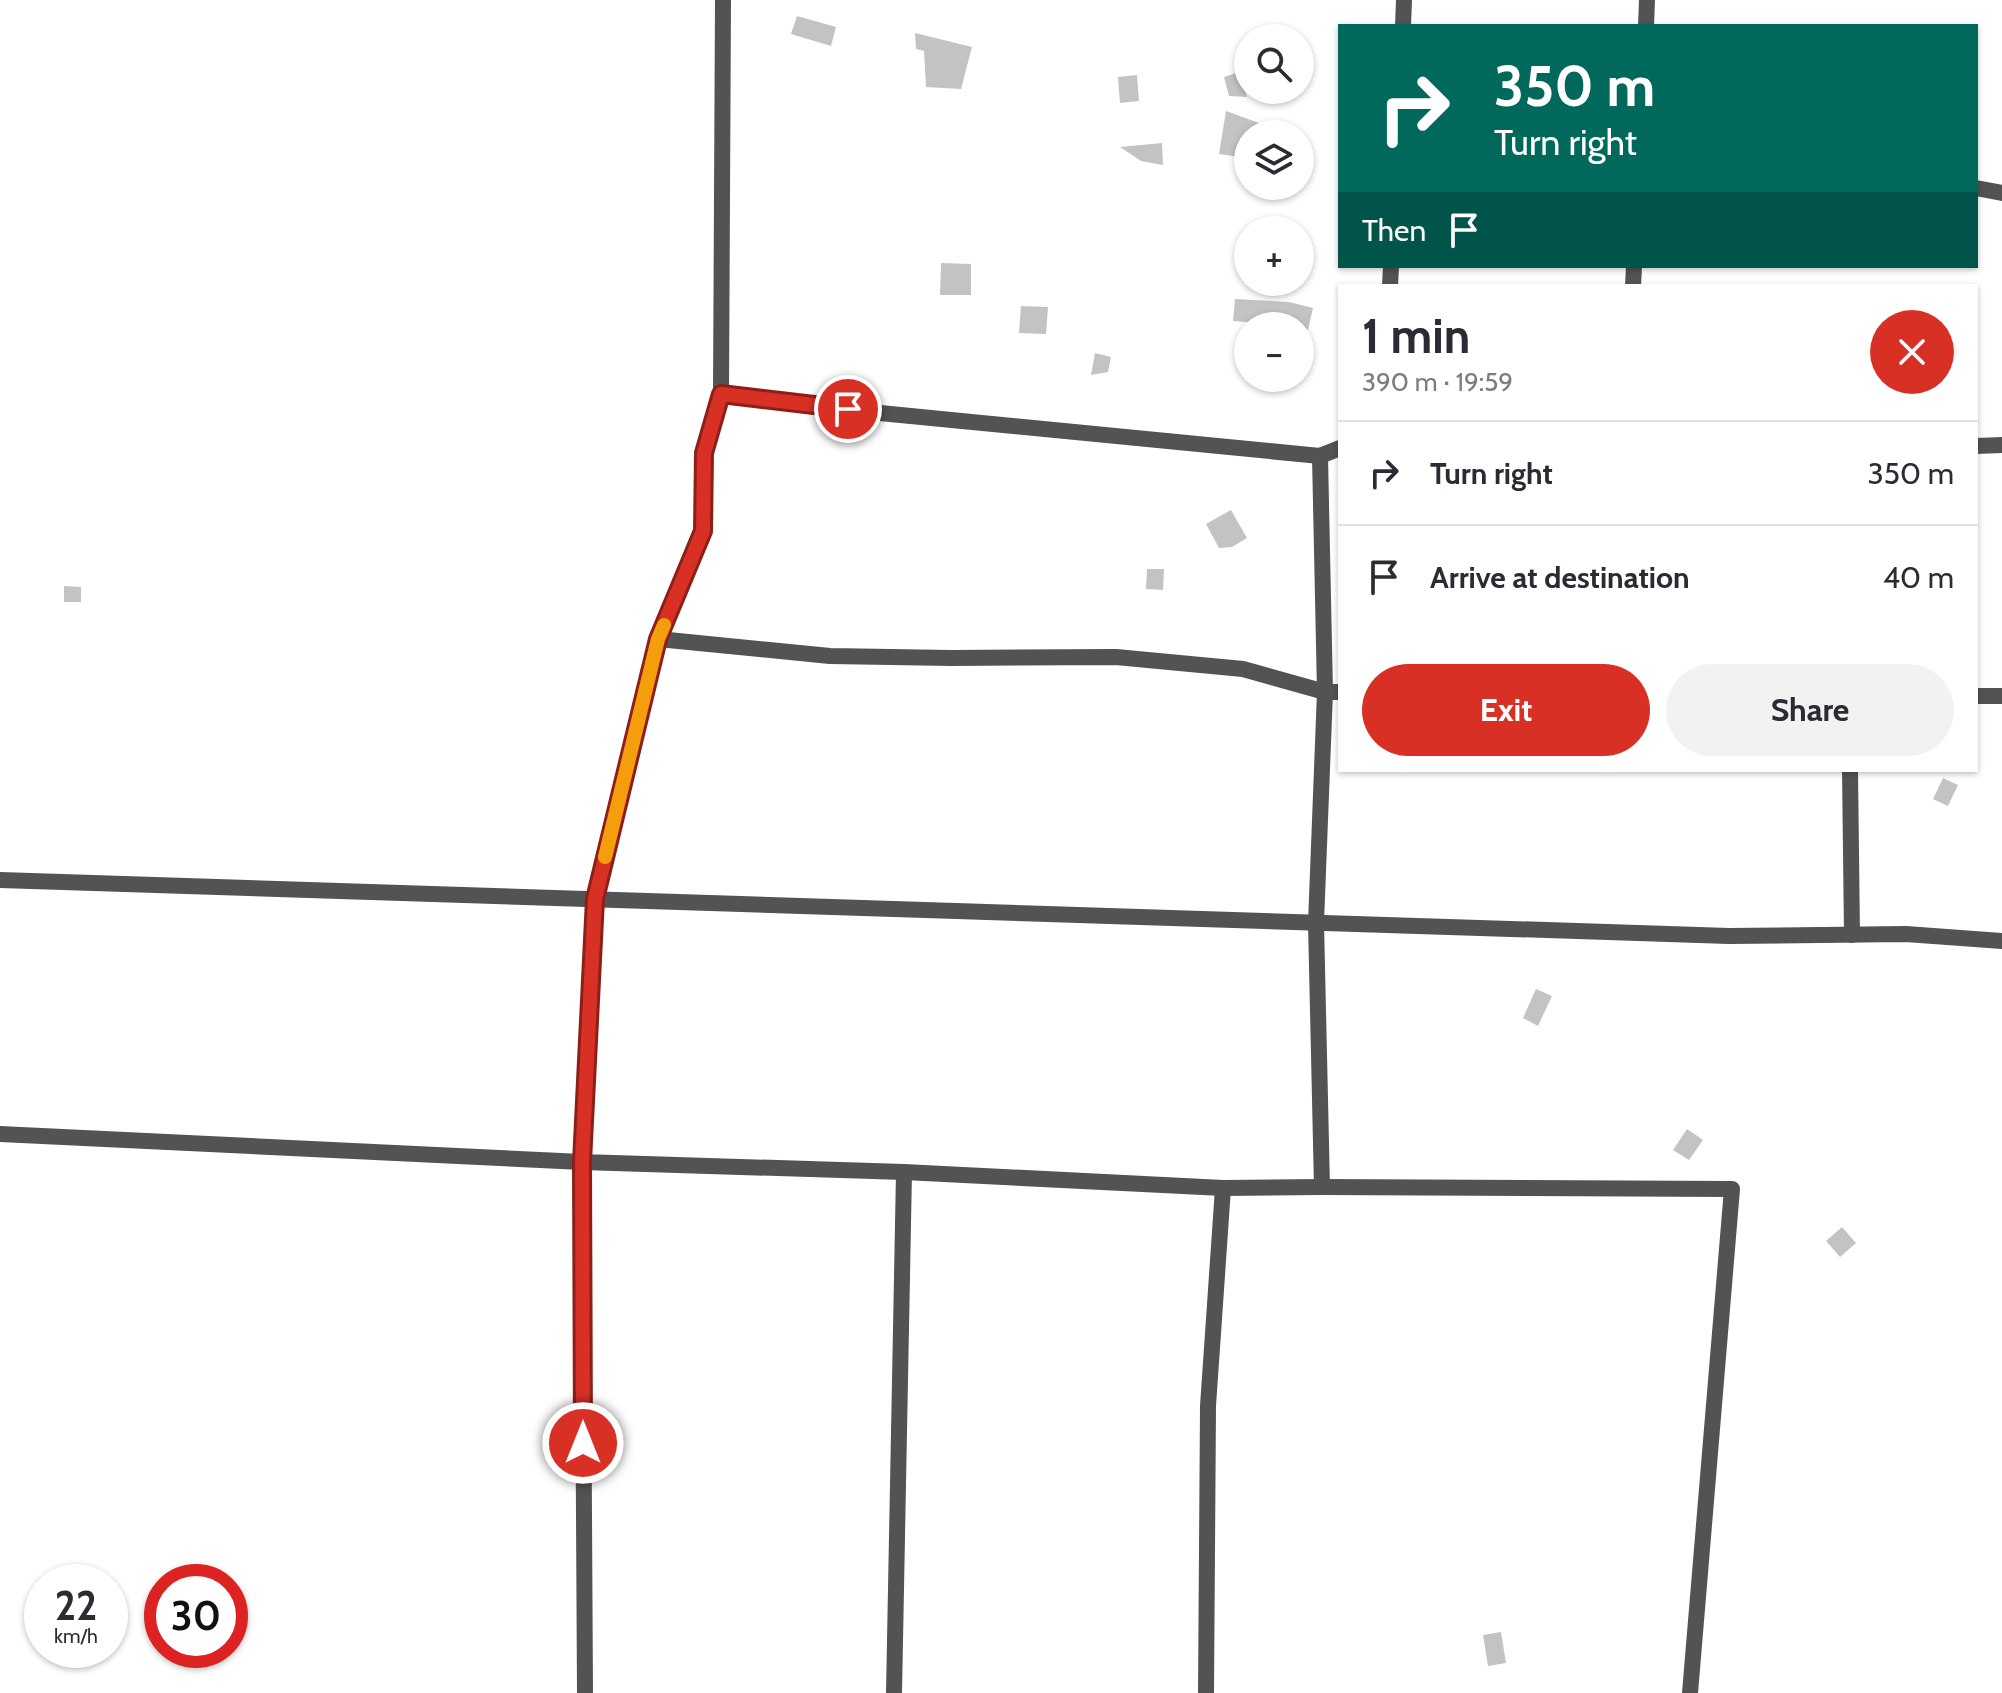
<!DOCTYPE html>
<html lang="en">
<head>
<meta charset="utf-8">
<style>
	body { margin:0; font-family:Cabin,sans-serif; background:#f2f2f3; color:#2b2b33; height:100vh; display:flex; flex-direction:column; font-size:30px; white-space:nowrap }
	* { box-sizing:border-box; margin:0 }
	p { font-size:26px; color:#7c7c81 }
	.icon { flex:none; width:44px; height:44px; fill:none; stroke:currentColor; stroke-width:2; stroke-linecap:round; stroke-linejoin:round }
	.map { position:relative; flex:1; overflow:hidden }
	.sheet { position:absolute; left:1338px; top:284px; width:640px; height:488px; display:flex; flex-direction:column; background:#fff; border-radius:0px; box-shadow:0 2px 6px #0004 }
	.sheet>* { flex:none }
	.hud { position:absolute; left:1338px; top:24px; width:640px; height:244px; border-radius:0px; box-shadow:0 2px 6px #0004; background:#00695c; color:#fff; overflow:hidden }
	.fabs { position:absolute; left:1234px; top:24px; display:grid; gap:16px }
	.fabs a { display:grid; place-items:center; width:80px; height:80px; border-radius:50%; background:#fff; box-shadow:0 2px 6px #0004; font-size:40px }
	.speed { position:absolute; left:24px; top:1564px; display:flex; gap:16px; font-size:40px; font-weight:700; text-align:center }
	.speed>* { display:grid; place-content:center; width:104px; height:104px; border-radius:50%; background:#fff; box-shadow:0 2px 6px #0004; line-height:1 }
	.speed small { font-size:20px; font-weight:400 }
	.speed .limit { border:12px solid #d22; background:#fff; color:#111 }
	.pin { position:absolute; display:grid; place-items:center; width:68px; height:68px; color:#fff; margin:-34px; border:4px solid #fff; border-radius:50%; box-shadow:0 2px 8px #0007 }
	.me { position:absolute; width:88px; margin:-44px; rotate:0deg; stroke-linejoin:round; filter:drop-shadow(0 0 6px #0008) }
	.turn { display:flex; align-items:center; gap:28px; height:168px; padding:0 24px; font-size:36px }
	.turn .icon { width:104px; height:104px; stroke-width:2.5 }
	.turn b { display:block; font-size:56px; line-height:68px }
	.then { display:flex; align-items:center; height:76px; padding:0 24px; background:#0003; gap:16px; font-size:30px }
	.round { display:grid; place-items:center; flex:none; width:84px; height:84px; border-radius:42px; background:#f2f2f3 }
	.summary { display:flex; align-items:center; justify-content:space-between; height:136px; padding:0 24px }
	h1 { font-size:48px; font-weight:700; line-height:60px }
	.primary-button { display:flex; gap:16px; margin-top:auto; padding:16px 24px }
	.primary-button a { flex:1; height:92px; border-radius:48px; background:#d93025; color:#fff; font-size:32px; font-weight:700; line-height:92px; text-align:center }
	.primary-button a+a { background:#f2f2f3; color:#2b2b33 }
	ul { padding:0; list-style:none }
	li { display:flex; align-items:center; gap:24px; height:104px; padding:0 24px; border-top:2px solid #e1e1e2 }
	li div { flex:1 }
	li b { display:block; font-size:30px }
	li em { font-style:normal }
	.map>svg:first-child { display:block }
	.building { fill:#c3c3c3 }
	.lines { fill:none; stroke-linecap:round; stroke-linejoin:round }
	.minor { stroke:#535353; stroke-width:16 }
	.route-casing { stroke:#8d1f18; stroke-width:20 }
	.route { stroke:#d93025; stroke-width:14 }
	.slow { stroke:#f59e0b; stroke-width:14 }
</style>
</head>
<body>
<div class="map">
<svg width="2002" height="1693" viewBox="0 0 2002 1693">
	<rect width="100%" height="100%" fill="#fff"/>
	<g class="building">
		<path d="M797,16L836,27L831,46L791,34Z"/>
		<path d="M915,33L972,47L961,89L926,87L924,51L916,49Z"/>
		<path d="M1239,72L1247,97L1229,96L1224,77Z"/>
		<path d="M1137,75L1139,101L1120,103L1118,77Z"/>
		<path d="M1226,111L1284,132L1283,134H1244L1240,157L1219,154Z"/>
		<path d="M1162,143L1163,165L1141,161L1120,147Z"/>
		<path d="M941,263L971,264V295H940Z"/>
		<path d="M1235,299L1289,302L1313,308L1308,330L1300,328V326L1233,321Z"/>
		<path d="M1021,306L1048,307L1046,334L1019,333Z"/>
		<path d="M1095,353L1111,357L1108,372L1091,375Z"/>
		<path d="M1231,510L1247,538L1232,547L1219,548L1206,524Z"/>
		<path d="M1147,569H1164L1163,590L1146,589Z"/>
		<path d="M64,586L81,587V602H64Z"/>
		<path d="M1943,778L1958,785L1948,806L1933,799Z"/>
		<path d="M1536,989L1552,996L1538,1026L1523,1018Z"/>
		<path d="M1687,1129L1703,1140L1689,1160L1673,1150Z"/>
		<path d="M1842,1227L1856,1243L1840,1257L1826,1241Z"/>
		<path d="M1501,1632L1506,1663L1488,1666L1483,1635Z"/>
	</g>
	<g class="lines">
		<g class="minor">
			<path d="M723,0L721,394L704,453L703,531L658,639L595,899L582,1162L904,1172L1223,1188L1322,1187L1732,1189L1690,1693"/>
			<path d="M1403,26L1404,0"/>
			<path d="M1646,26L1647,0"/>
			<path d="M1976,188L2002,193"/>
			<path d="M1390,286L1391,266"/>
			<path d="M1633,286L1634,266"/>
			<path d="M721,394L880,413L1320,456L1340,448"/>
			<path d="M1976,446L2002,445"/>
			<path d="M1320,456L1325,692L1316,923L1322,1187"/>
			<path d="M658,639L830,656L951,658L1116,657L1243,669L1325,692H1340"/>
			<path d="M1976,696H2002"/>
			<path d="M1850,770L1852,935"/>
			<path d="M0,880L1729,936L1906,934L2002,941"/>
			<path d="M0,1134L582,1162L585,1693"/>
			<path d="M894,1693L904,1172"/>
			<path d="M1206,1693L1208,1406L1223,1188"/>
		</g>
	</g>
	<g class="lines">
		<g class="route-casing">
			<path id="route" d="M583,1443L582,1162L595,899L658,639L703,531L704,453L721,394L848,409"/>
		</g>
		<use href="#route" class="route"/>
		<path class="slow" d="M605,857L658,639L664,625"/>
	</g>
</svg>
<div class="fabs">
<a><svg class="icon" aria-label="search" viewBox="0 0 24 24"><circle cx="10" cy="10" r="6"/><path d="M15 15l6 6"/></svg></a>
<a><svg class="icon" aria-label="layers" viewBox="0 0 24 24"><path d="M12 4l9 5-9 5-9-5zM3 14l9 5 9-5"/></svg></a>
<a>+</a>
<a>−</a>
</div>
<div class="speed"><div>22<small>km/h</small></div><div class="limit">30</div></div>
<div class="pin" style="left:848px;top:409px;background:#d93025"><svg class="icon" aria-label="arrive" viewBox="0 0 24 24"><path d="M6 21V4h12l-3 4 3 4H6"/></svg></div>
<svg class="me" style="left:583px;top:1443px" viewBox="-20 -20 40 40"><circle r="17" fill="#d93025" stroke="#fff" stroke-width="3"/><path d="M0-11L8 9 0 5-8 9z" fill="#fff"/></svg>
<div class="hud">
<div class="turn"><svg class="icon" aria-label="right" viewBox="0 0 24 24"><path d="M7 20v-9h11M14 6l5 5-5 5"/></svg><div><b>350 m</b>Turn right</div></div>
<div class="then">Then<svg class="icon" aria-label="arrive" viewBox="0 0 24 24"><path d="M6 21V4h12l-3 4 3 4H6"/></svg></div>
</div>
<section class="sheet">
<div class="summary"><div><h1>1 min</h1><p>390 m · 19:59</p></div><a class="round" style="background:#d93025;color:#fff"><svg class="icon" aria-label="close" viewBox="0 0 24 24"><path d="M6 6l12 12M18 6L6 18"/></svg></a></div>
<ul>
<li><svg class="icon" aria-label="right" viewBox="0 0 24 24"><path d="M7 20v-9h11M14 6l5 5-5 5"/></svg><div><b>Turn right</b></div><em>350 m</em></li>
<li><svg class="icon" aria-label="arrive" viewBox="0 0 24 24"><path d="M6 21V4h12l-3 4 3 4H6"/></svg><div><b>Arrive at destination</b></div><em>40 m</em></li>
</ul>
<div class="primary-button"><a>Exit</a><a>Share</a></div>
</section>
</div>
</body>
</html>
